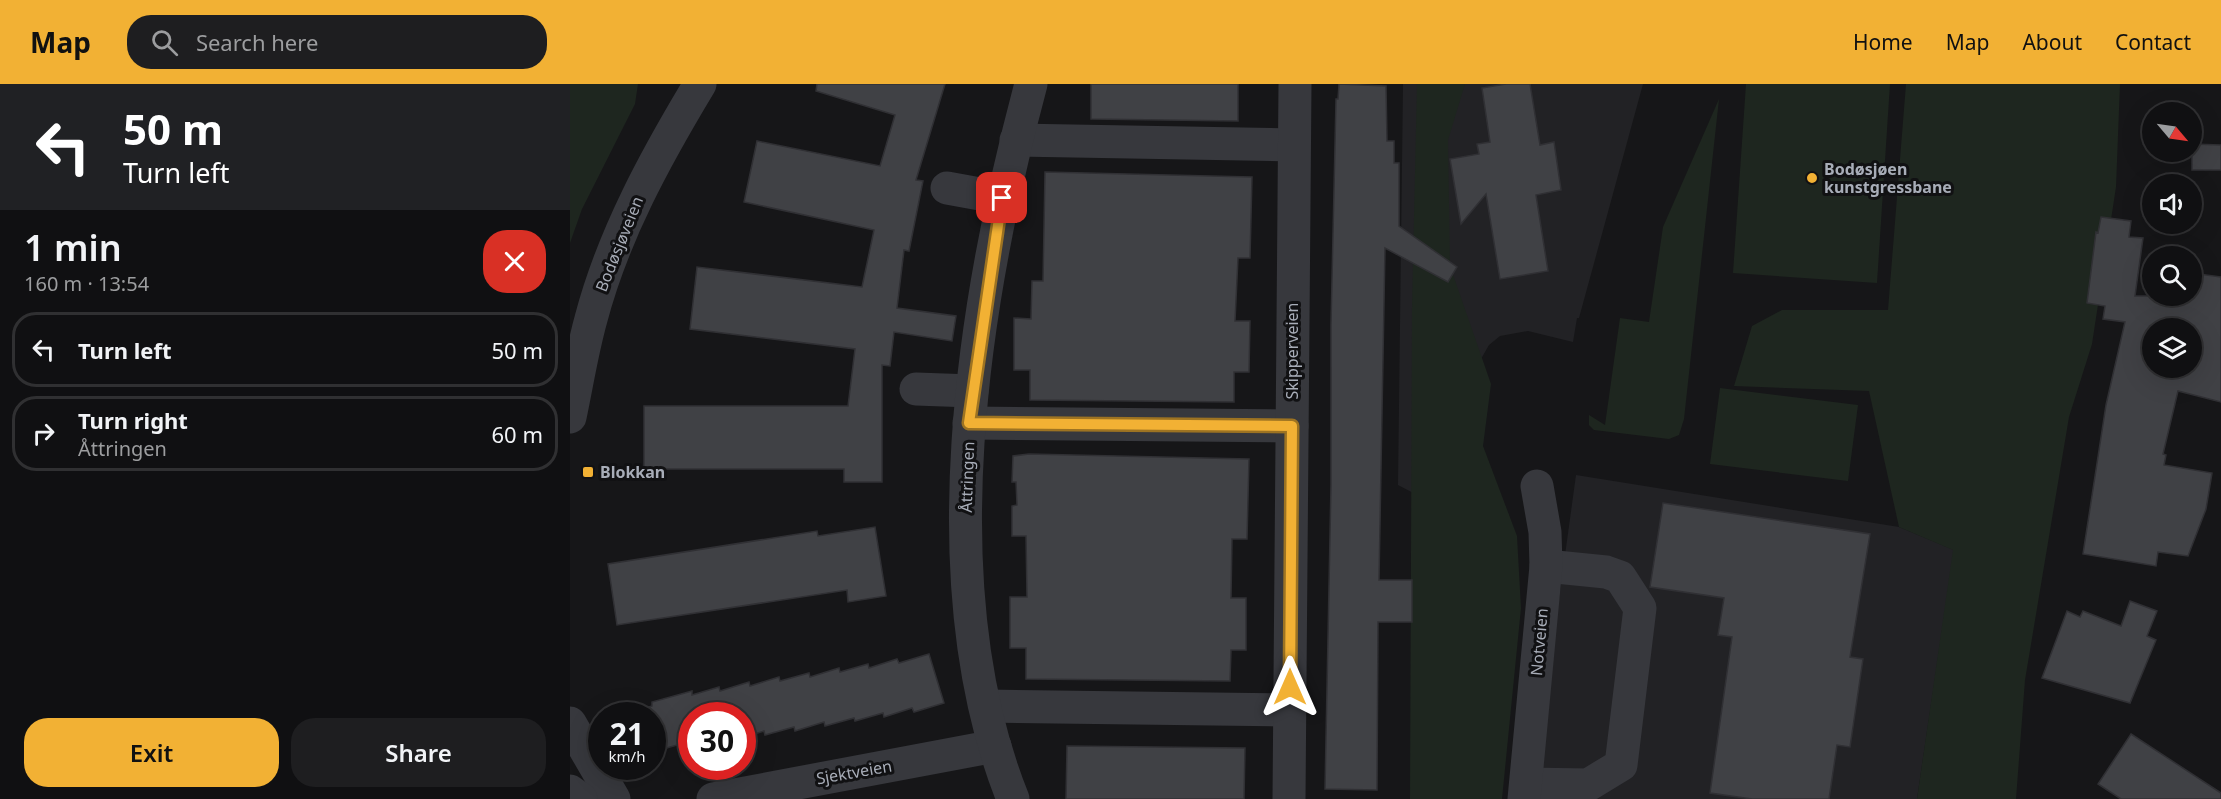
<!DOCTYPE html>
<html lang="en">
<head>
<meta charset="utf-8">
<style>
	body { margin:0; font-family:"Noto Sans",sans-serif; background:#1e1e20; color:#f1f3f6; height:100vh; display:flex; flex-direction:column; font-size:22px; white-space:nowrap }
	* { box-sizing:border-box; margin:0 }
	p { font-size:20px; color:#9c9d9f }
	.icon { flex:none; width:33px; height:33px; fill:none; stroke:currentColor; stroke-width:2; stroke-linecap:round; stroke-linejoin:round }
	.map { position:relative; flex:1; overflow:hidden }
	.details { display:flex; flex-direction:column; background:#101012; width:570px }
	.details>* { flex:none }
	.top-card { background:#202124; color:#fff; overflow:hidden }
	.needle { width:39px; rotate:119deg }
	.buttons { position:absolute; left:1572px; top:18px; display:grid; gap:12px }
	.buttons a { display:grid; place-items:center; width:60px; height:60px; border-radius:50%; background:#101012; box-shadow:0 6px 24px #0002,0 0 0 2px #303032; font-size:30px }
	.speed { position:absolute; left:18px; top:618px; display:flex; gap:12px; font-size:30px; font-weight:700; text-align:center }
	.speed>* { display:grid; place-content:center; width:78px; height:78px; border-radius:50%; background:#101012; box-shadow:0 6px 24px #0002,0 0 0 2px #303032; line-height:1 }
	.speed small { font-size:15px; font-weight:400 }
	.speed .limit { border:9px solid #d22; background:#fff; color:#111 }
	.pin { position:absolute; display:grid; place-items:center; width:51px; height:51px; color:#fff; margin:-26px; border-radius:12px; box-shadow:0 3px 9px #0006 }
	.me { position:absolute; width:66px; margin:-33px; rotate:0deg; stroke-linejoin:round; filter:drop-shadow(0 0 4px #0008) }
	.turn { display:flex; align-items:center; gap:21px; height:126px; padding:0 24px; font-size:27px }
	.turn .icon { width:78px; height:78px; stroke-width:2.5 }
	.turn b { display:block; font-size:42px; line-height:51px }
	.round { display:grid; place-items:center; flex:none; width:63px; height:63px; border-radius:24px; background:#1e1e20 }
	.headline { display:flex; align-items:center; justify-content:space-between; height:102px; padding:0 24px }
	h1 { font-size:36px; font-weight:600; line-height:45px }
	.primary-button { display:flex; gap:12px; margin-top:auto; padding:12px 24px }
	.primary-button a { flex:1; height:69px; border-radius:24px; background:#f2b134; color:#111; font-size:24px; font-weight:600; line-height:69px; text-align:center }
	.primary-button a+a { background:#1e1e20; color:#f1f3f6 }
	ul { padding:0; list-style:none }
	li { display:flex; align-items:center; gap:18px; height:75px; margin:0 12px 9px; padding:0 12px; border:3px solid #303032; border-radius:24px }
	li div { flex:1 }
	li b { display:block; font-size:22px }
	li em { font-style:normal }
	header { display:flex; align-items:center; gap:36px; box-sizing:border-box; height:84px; padding:0 30px; background:#f2b134; color:#111 }
	header strong { font-size:28px }
	nav { display:flex; gap:33px; margin-inline-start:auto; font-size:21px }
	.search { width:420px; height:54px; background:#1e1e20; display:flex; align-items:center; gap:15px; box-sizing:border-box; padding:0 21px; border-radius:24px; color:#9c9d9f; font-size:22px }
	main { display:flex; flex:1; min-height:0 }
	.map>svg:first-child { display:block }
	.built { fill:#222225 }
	.green { fill:#1e261f }
	.building { fill:#404145; stroke:#303034; stroke-width:1.5; fill-rule:evenodd }
	.lines { fill:none; stroke-linecap:round; stroke-linejoin:round }
	.minor { stroke:#37383d; stroke-width:33 }
	.route-casing { stroke:#9d7322; stroke-width:15 }
	.route { stroke:#f2b134; stroke-width:10 }
	.poi-dot { fill:#f2b134; stroke:#111113; stroke-width:2 }
	.labels { text-anchor:middle; stroke-width:6; stroke-linejoin:round; paint-order:stroke }
	.poi-label { font-size:16px; font-weight:bold; fill:#a8adb8; stroke:#111113; text-anchor:start }
	.street-label { font-size:16px; fill:#a8adb8; stroke:#111113 }
</style>
</head>
<body>
<header>
<strong>Map</strong>
<div class="search"><svg class="icon" aria-label="search" viewBox="0 0 24 24"><circle cx="10" cy="10" r="6"/><path d="M15 15l6 6"/></svg>Search here</div>
<nav><a>Home</a><a>Map</a><a>About</a><a>Contact</a></nav>
</header>
<main>
<section class="details">
<div class="top-card">
<div class="turn"><svg class="icon" aria-label="left" viewBox="0 0 24 24"><path d="M17 20v-9H6M10 6l-5 5 5 5"/></svg><div><b>50 m</b>Turn left</div></div>
</div>
<div class="headline"><div><h1>1 min</h1><p>160 m · 13:54</p></div><a class="round" style="background:#d93025;color:#fff"><svg class="icon" aria-label="close" viewBox="0 0 24 24"><path d="M6 6l12 12M18 6L6 18"/></svg></a></div>
<ul>
<li><svg class="icon" aria-label="left" viewBox="0 0 24 24"><path d="M17 20v-9H6M10 6l-5 5 5 5"/></svg><div><b>Turn left</b></div><em>50 m</em></li>
<li><svg class="icon" aria-label="right" viewBox="0 0 24 24"><path d="M7 20v-9h11M14 6l5 5-5 5"/></svg><div><b>Turn right</b><p>Åttringen</p></div><em>60 m</em></li>
</ul>
<div class="primary-button"><a>Exit</a><a>Share</a></div>
</section>
<div class="map">
<svg width="1651" height="715" viewBox="0 0 1651 715">
	<rect width="100%" height="100%" fill="#161618"/>
	<g class="built">
		<path d="M833,0H1073L1009,234H1007L1003,258L958,247L930,252L919,261L911,275L874,425L828,401Z"/>
		<path d="M1006,391L1329,443L1384,466L1347,715H969L985,544Z"/>
	</g>
	<g class="green">
		<path d="M0,0H68L65,20L12,125L0,159Z"/>
		<path d="M847,0H895L878,56L880,182L921,300L913,362L947,452L951,524L932,715H840L842,223Z"/>
		<path d="M1176,0H1320L1307,199L1163,189Z"/>
		<path d="M1336,0H1550L1546,103L1522,260L1499,333L1455,596L1446,715H1347L1383,466L1329,443L1299,307L1164,302L1182,242L1212,226H1318Z"/>
		<path d="M1149,15L1114,335L1109,351L1099,355L1024,346L1019,341V331L1035,341L1050,234L1079,238L1093,143Z"/>
		<path d="M1150,304L1288,321L1278,397L1140,380Z"/>
	</g>
	<g class="building">
		<path d="M247,0H375L346,96L353,97L339,167L334,166L327,224L386,232L382,257L324,248L320,282L312,281V398H274V385H74V322H278L285,265L120,245L127,183L292,203L304,146L174,118L187,57L310,82L325,31L246,7Z"/>
		<path d="M521,0H668V37L521,35Z"/>
		<path d="M769,0L816,2L817,57H824V79H829V142L887,183L878,198L815,164L809,496H842V538H808L807,706L755,705L761,400V240L766,15H768Z"/>
		<path d="M936,0H960L970,61L984,58L991,106L966,111L978,187L930,195L916,110L891,140L880,75L909,70L907,60L920,58L912,4Z"/>
		<path d="M1622,60L1651,61V86H1622Z"/>
		<path d="M475,88L682,93L680,174H668L665,237H680L679,288H664V318L460,316V286H444V234L461,235L462,197H473Z"/>
		<path d="M1531,133L1561,137L1559,153L1573,154L1565,212H1622V189L1651,193V318L1608,307L1593,370L1596,371L1594,381L1642,389L1636,425L1618,472L1588,468L1586,482L1513,470L1536,321L1555,238L1533,235L1535,222L1517,219L1526,148L1528,149ZM1582,244H1622V284H1582Z"/>
		<path d="M459,370L679,375L677,455H662L661,514H676V566H661L660,597L456,595V564H440V513H457L456,452H442V422L447,421L446,398H442L443,372Z"/>
		<path d="M1093,419L1300,450L1280,573L1293,575L1280,663L1267,661L1259,715H1182L1140,709L1162,553L1148,551L1154,514L1080,503Z"/>
		<path d="M305,443L316,512L278,518L277,506L47,541L38,480L247,447L248,452Z"/>
		<path d="M1560,517L1587,527L1577,552L1586,556L1560,619L1472,594L1497,527L1510,533L1513,527L1551,542Z"/>
		<path d="M359,570L374,619L344,628L342,624L314,633L313,629L285,637L284,634L255,642L254,638L225,647L224,643L195,651L194,647L172,654V632H122V657L82,668V632H77L76,624L82,622V618L122,607V611L149,603L150,607L179,598L180,602L209,593L210,597L239,589L240,593L269,584L270,588L298,580L299,584L327,575L329,579Z"/>
		<path d="M1561,650L1651,709V715H1551L1528,700Z"/>
		<path d="M497,662L675,664L674,715H496Z"/>
	</g>
	<g class="lines">
		<g class="minor">
			<path d="M446,56L723,61"/>
			<path d="M377,104L432,114"/>
			<path d="M346,305L402,307"/>
			<path d="M0,333C7,300 12,267 21,235C43,151 86,73 130,0"/>
			<path d="M399,339L722,342"/>
			<path d="M416,622L720,626"/>
			<path d="M0,639L44,715"/>
			<path d="M956,700L1018,701L1051,681L1070,524L1050,493L1036,488L976,482"/>
			<path d="M0,707L11,715"/>
			<path d="M143,715L425,662"/>
			<path d="M443,715C357,501 403,217 461,0"/>
			<path d="M719,715L725,0"/>
			<path d="M954,715L976,482L975,448L967,402"/>
		</g>
	</g>
	<g class="lines">
		<g class="route-casing">
			<path id="route" d="M432,114L399,339L722,342L720,603"/>
		</g>
		<use href="#route" class="route"/>
	</g>
	<g class="poi-dot">
		<circle cx="1242" cy="94" r="6"/>
		<rect x="12" y="382" width="12" height="12" rx="3"/>
	</g>
	<g class="labels">
		<g class="poi-label">
			<text x="1254" y="91">Bodøsjøen<tspan x="1254" dy="18">kunstgressbane</tspan></text>
			<text x="30" y="394">Blokkan</text>
		</g>
		<g class="street-label">
			<text transform="translate(49 160) rotate(-68)" y="6">Bodøsjøveien</text>
			<text transform="translate(722 267) rotate(-90)" y="6">Skipperveien</text>
			<text transform="translate(397 393) rotate(-88)" y="6">Åttringen</text>
			<text transform="translate(969 558) rotate(-85)" y="6">Notveien</text>
			<text transform="translate(284 688) rotate(-10)" y="6">Sjektveien</text>
		</g>
	</g>
</svg>
<div class="buttons">
<a><svg class="needle" viewBox="-14 -14 28 28"><path d="M0-13l5 13h-10z" fill="#e53935"/><path d="M0 13l5-13h-10z" fill="#9c9d9f"/></svg></a>
<a><svg class="icon" aria-label="sound" viewBox="0 0 24 24"><path d="M4 9h4l5-4v14l-5-4H4zM17 9q2 3 0 6"/></svg></a>
<a><svg class="icon" aria-label="search" viewBox="0 0 24 24"><circle cx="10" cy="10" r="6"/><path d="M15 15l6 6"/></svg></a>
<a><svg class="icon" aria-label="layers" viewBox="0 0 24 24"><path d="M12 4l9 5-9 5-9-5zM3 14l9 5 9-5"/></svg></a>
</div>
<div class="speed"><div>21<small>km/h</small></div><div class="limit">30</div></div>
<div class="pin" style="left:432px;top:114px;background:#d93025"><svg class="icon" aria-label="arrive" viewBox="0 0 24 24"><path d="M6 21V4h12l-3 4 3 4H6"/></svg></div>
<svg class="me" style="left:720px;top:603px" viewBox="-20 -20 40 40"><path d="M0-17L14 15 0 8-14 15z" fill="#f2b134" stroke="#fff" stroke-width="4"/></svg>
</div>
</main>
</body>
</html>
